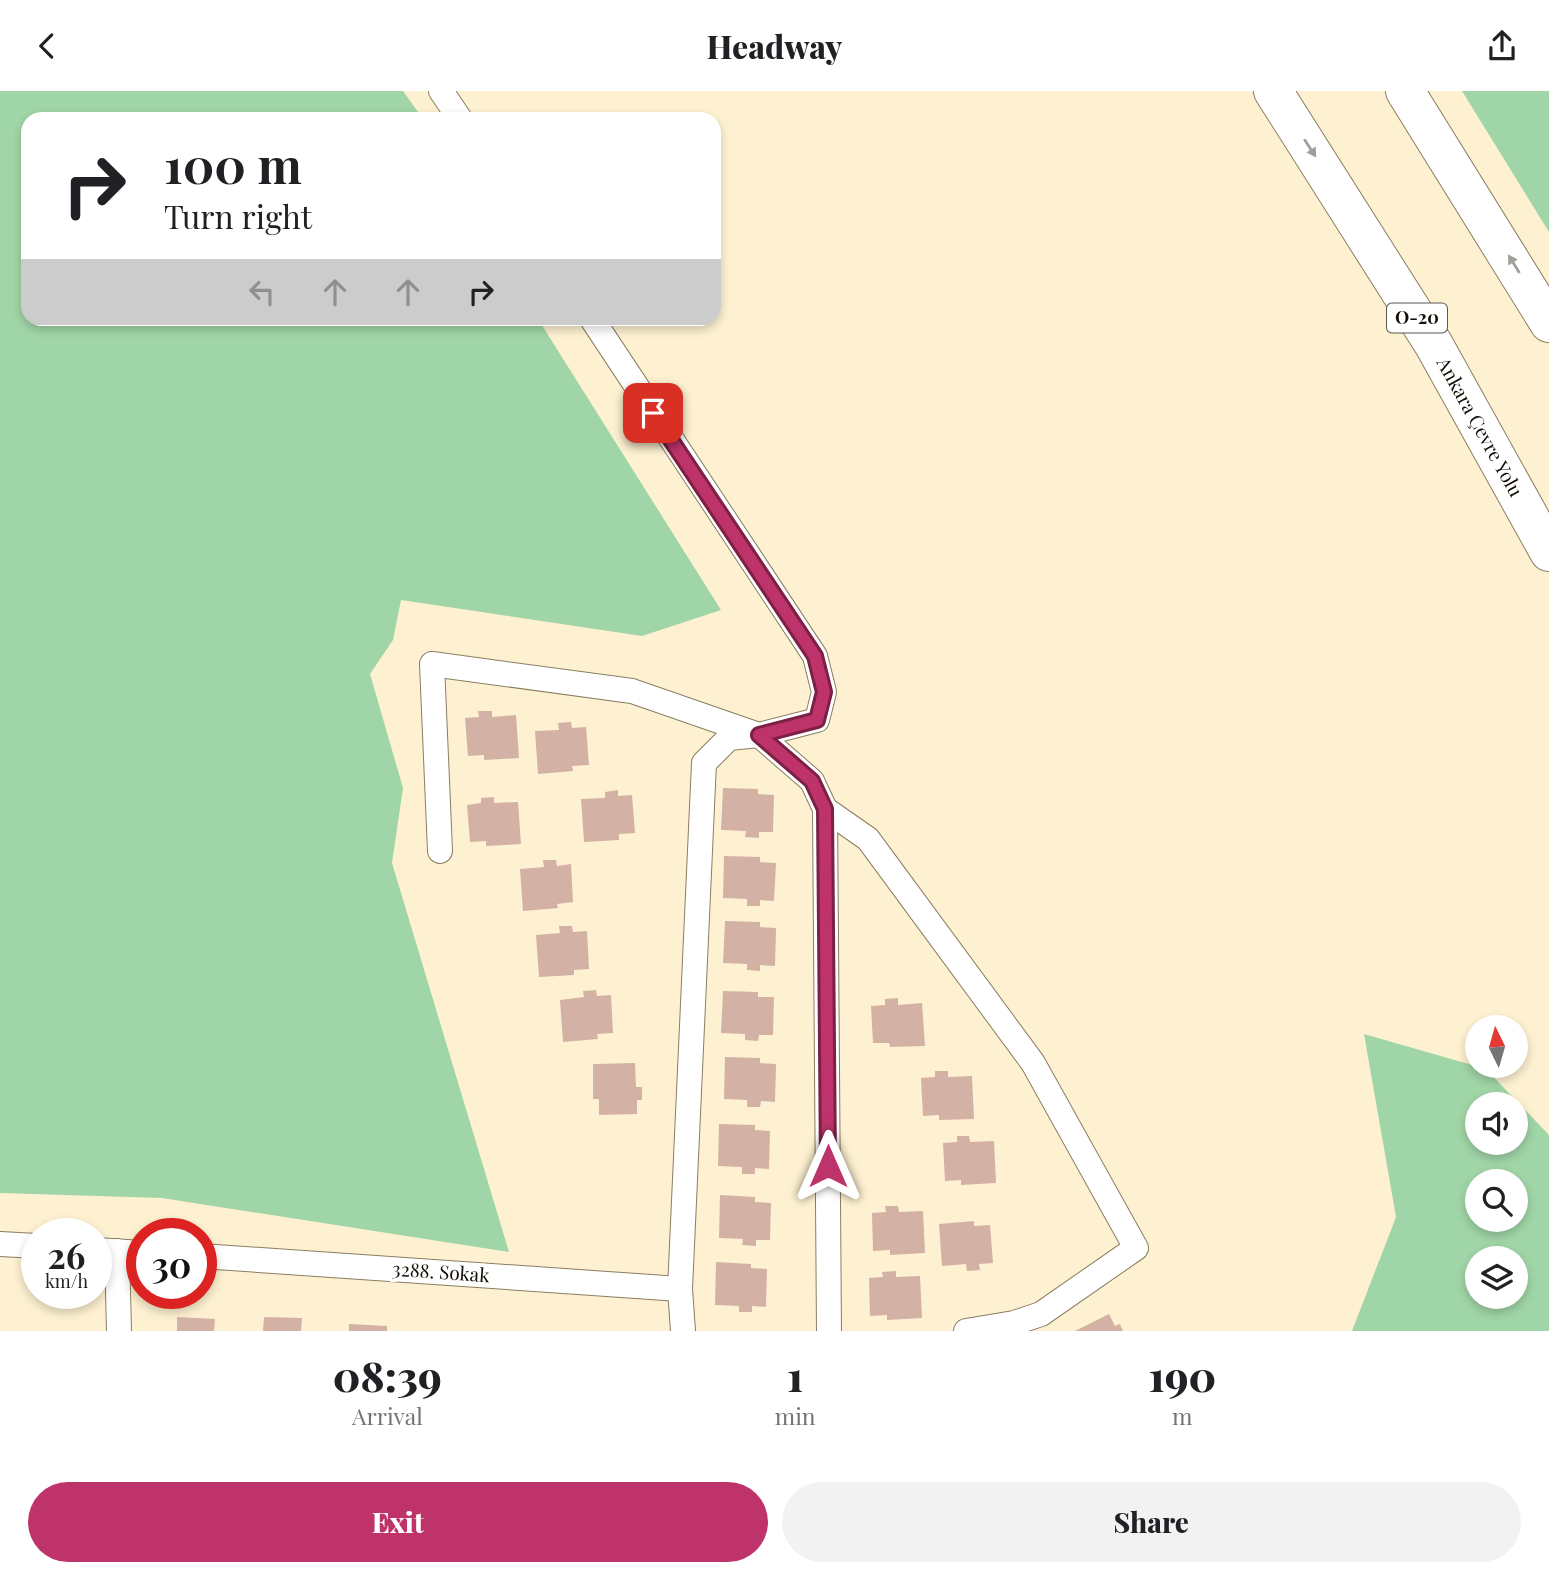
<!DOCTYPE html>
<html lang="en">
<head>
<meta charset="utf-8">
<style>
	body { margin:0; font-family:"Playfair Display",serif; background:#f2f2f2; color:#202124; height:100vh; display:flex; flex-direction:column; font-size:26px; white-space:nowrap }
	* { box-sizing:border-box; margin:0 }
	p { font-size:23px; color:#757577 }
	.icon { flex:none; width:38px; height:38px; fill:none; stroke:currentColor; stroke-width:2; stroke-linecap:round; stroke-linejoin:round }
	.map { position:relative; height:1240px; overflow:hidden }
	.panel { display:flex; flex-direction:column; background:#fff; flex:1 }
	.panel>* { flex:none }
	.guide { position:absolute; left:21px; top:21px; width:700px; height:214px; border-radius:21px; box-shadow:0 4px 10px #0003; background:#fff; color:#202124; overflow:hidden }
	.needle { width:46px; rotate:355deg }
	.tools { position:absolute; left:1465px; top:924px; display:grid; gap:14px }
	.tools a { display:grid; place-items:center; width:63px; height:63px; border-radius:50%; background:#fff; box-shadow:0 4px 10px #0003; font-size:35px }
	.speed { position:absolute; left:21px; top:1127px; display:flex; gap:14px; font-size:35px; font-weight:700; text-align:center }
	.speed>* { display:grid; place-content:center; width:91px; height:91px; border-radius:50%; background:#fff; box-shadow:0 4px 10px #0003; line-height:1 }
	.speed small { font-size:18px; font-weight:400 }
	.speed .limit { border:10px solid #d22; background:#fff; color:#111 }
	.pin { position:absolute; display:grid; place-items:center; width:60px; height:60px; color:#fff; margin:-30px; border-radius:14px; box-shadow:0 4px 10px #0006 }
	.me { position:absolute; width:77px; margin:-38px; rotate:0deg; stroke-linejoin:round; filter:drop-shadow(0 0 5px #0008) }
	.turn { display:flex; align-items:center; gap:24px; height:147px; padding:0 28px; font-size:32px }
	.turn .icon { width:91px; height:91px; stroke-width:2.5 }
	.turn b { display:block; font-size:49px; line-height:60px }
	.lanes { display:flex; align-items:center; height:66px; padding:0 28px; background:#0003; justify-content:center; gap:35px; direction:ltr }
	.lanes .off { opacity:.35 }
	.eta { display:flex; justify-content:space-evenly; align-items:center; height:119px; text-align:center }
	.eta b { font-size:42px; font-weight:800; line-height:49px }
	.cta { display:flex; gap:14px; margin-top:auto; padding:14px 28px }
	.cta a { flex:1; height:80px; border-radius:42px; background:#be336a; color:#fff; font-size:28px; font-weight:800; line-height:80px; text-align:center }
	.cta a+a { background:#f2f2f2; color:#202124 }
	header { display:flex; justify-content:space-between; align-items:center; height:91px; padding:0 28px; background:#fff; font-size:32px; font-weight:800 }
	.map>svg:first-child { display:block }
	.green { fill:#a0d5a7; fill-rule:evenodd }
	.building { fill:#d3b1a5 }
	.lines { fill:none; stroke-linecap:round; stroke-linejoin:round }
	.minor-casing { stroke:#8a7e61; stroke-width:26 }
	.motorway-casing { stroke:#8a7e61; stroke-width:40 }
	.minor { stroke:#fff; stroke-width:24 }
	.motorway { stroke:#fff; stroke-width:38 }
	.oneway { fill:#a19f9b }
	.route-casing { stroke:#7c2145; stroke-width:18 }
	.route { stroke:#be336a; stroke-width:12 }
	.labels { text-anchor:middle; stroke-width:7; stroke-linejoin:round; paint-order:stroke }
	.shield { fill:#fff; stroke:#5a5650; stroke-width:2 }
	.shield-label { font-size:18px; font-weight:bold; fill:#130e05 }
	.street-label { font-size:19px; fill:#130e05; stroke:#fff }
</style>
</head>
<body>
<header><svg class="icon" aria-label="back" viewBox="0 0 24 24"><path d="M15 5l-7 7 7 7"/></svg>Headway<svg class="icon" aria-label="share" viewBox="0 0 24 24"><path d="M12 15V3M7 8l5-5 5 5M5 13v7h14v-7"/></svg></header>
<div class="map">
<svg width="1549" height="1240" viewBox="0 0 1549 1240">
	<rect width="100%" height="100%" fill="#fef1d1"/>
	<g class="green">
		<path d="M0,0H403L423,28H28V228H538L721,519L642,545L401,509L393,549L370,583L403,697L392,772L509,1161L162,1107L0,1102Z"/>
		<path d="M1462,0H1549V141Z"/>
		<path d="M1364,943L1486,978L1549,1044V1240H1352L1396,1126ZM1477,1013H1516V1052H1477ZM1477,1090H1516V1129H1477ZM1477,1167H1516V1206H1477Z"/>
	</g>
	<g class="building">
		<path d="M478,620H492V626L516,624L519,667L484,669V664L468,665L465,627L479,626Z"/>
		<path d="M571,631L572,637L586,636L589,674L572,675L573,680L538,683L535,640L559,639L558,632Z"/>
		<path d="M723,697L758,698V703L774,704L773,741H759V747L745,746L746,740L721,739Z"/>
		<path d="M618,699V705L632,704L635,742L619,743V749L584,751L581,708L605,707V701Z"/>
		<path d="M494,706V712L518,711L521,753L486,755V750L470,751L467,714L481,712V707Z"/>
		<path d="M724,765L760,766V771L776,772L774,810L760,809V815H747V808L723,807Z"/>
		<path d="M543,769H556L557,775L571,773L573,811L557,813L558,817L523,820L520,778L544,776Z"/>
		<path d="M725,830L760,831V836L776,837L775,875L760,874V880L747,879V873L723,872Z"/>
		<path d="M559,835H572L573,841L587,840L589,878L574,879V884L539,886L536,844L560,842Z"/>
		<path d="M596,899L597,905L611,904L613,942L597,943L598,948L563,951L560,909L584,906L583,900Z"/>
		<path d="M723,900L758,901V906H774L773,944H759L758,950L745,949V943L721,942Z"/>
		<path d="M898,907V914L922,912L925,955L890,956L889,952H873L871,915L885,914V908Z"/>
		<path d="M725,966L760,967V972L776,973L775,1011L761,1010L760,1016H747V1009L724,1008Z"/>
		<path d="M635,972L636,996H642V1009H637V1023L599,1024V1008H593V973Z"/>
		<path d="M935,980H948V986L972,985L974,1028L939,1029V1024L923,1025L921,987L935,986Z"/>
		<path d="M719,1033L755,1034V1039L770,1040L769,1078L755,1077V1083H742V1076L718,1075Z"/>
		<path d="M957,1045H969L970,1051L994,1050L996,1092L961,1094V1089L945,1090L943,1052L957,1051Z"/>
		<path d="M720,1104L755,1106V1111L771,1112L770,1149H756V1155L742,1154L743,1148L719,1147Z"/>
		<path d="M885,1115H898L899,1121L923,1120L925,1162L890,1164V1159L873,1160L872,1122L886,1121Z"/>
		<path d="M974,1130V1135L990,1134L993,1172L979,1173L980,1179L967,1180L966,1173L942,1175L939,1133Z"/>
		<path d="M716,1171L751,1173V1177L767,1178L766,1216L752,1215V1221H739V1215L715,1214Z"/>
		<path d="M896,1180V1186L920,1185L922,1227L887,1229V1224L870,1225L869,1187L883,1186L882,1181Z"/>
		<path d="M1109,1223L1115,1235L1120,1233L1123,1240H1075Z"/>
		<path d="M177,1226L215,1228L214,1240H177Z"/>
		<path d="M264,1226L302,1227L301,1240H263Z"/>
		<path d="M349,1233L387,1235V1240H349Z"/>
	</g>
	<g class="lines">
		<g class="minor-casing">
			<g id="minor">
				<path d="M441,0L460,28"/>
				<path d="M592,228L815,565L824,601L817,629L759,644L729,647L704,672L680,1198L683,1240"/>
				<path d="M825,718L868,748L1033,972L1136,1157L1041,1223L1014,1232L966,1240"/>
				<path d="M440,760L432,573L632,600L759,644L812,690L825,718L829,1240"/>
				<path d="M0,1153L37,1155"/>
				<path d="M96,1159L142,1162"/>
				<path d="M117,1160L119,1240"/>
				<path d="M201,1165L680,1198"/>
			</g>
		</g>
		<g class="motorway-casing">
			<g id="motorway">
				<path d="M1273,0L1434,254L1549,461"/>
				<path d="M1405,0L1549,232"/>
			</g>
		</g>
		<use href="#minor" class="minor"/>
		<use href="#motorway" class="motorway"/>
	</g>
	<defs><path id="oneway-solid" d="M-6-.8H1V-3.2L6.5 0L1 3.2V.8H-6Z" transform="scale(1.75)"/></defs>
	<g class="oneway">
		<use href="#oneway-solid" transform="translate(1310 57) rotate(57)"/>
		<use href="#oneway-solid" transform="translate(1514 173) rotate(-122)"/>
	</g>
	<g class="lines">
		<g class="route-casing">
			<path id="route" d="M653,322L815,565L824,601L817,629L759,644L812,690L825,718L828,1075"/>
		</g>
		<use href="#route" class="route"/>
	</g>
	<g class="labels">
		<rect class="shield" x="1387" y="212.5" width="60" height="29" rx="5"/>
		<g class="shield-label">
			<text x="1417" y="233">O-20</text>
		</g>
		<g class="street-label">
			<text transform="translate(1480 336) rotate(61)" y="7">Ankara Çevre Yolu</text>
			<text transform="translate(441 1181) rotate(4)" y="7">3288. Sokak</text>
		</g>
	</g>
</svg>
<div class="tools">
<a><svg class="needle" viewBox="-14 -14 28 28"><path d="M0-13l5 13h-10z" fill="#e53935"/><path d="M0 13l5-13h-10z" fill="#757577"/></svg></a>
<a><svg class="icon" aria-label="sound" viewBox="0 0 24 24"><path d="M4 9h4l5-4v14l-5-4H4zM17 9q2 3 0 6"/></svg></a>
<a><svg class="icon" aria-label="search" viewBox="0 0 24 24"><circle cx="10" cy="10" r="6"/><path d="M15 15l6 6"/></svg></a>
<a><svg class="icon" aria-label="layers" viewBox="0 0 24 24"><path d="M12 4l9 5-9 5-9-5zM3 14l9 5 9-5"/></svg></a>
</div>
<div class="speed"><div>26<small>km/h</small></div><div class="limit">30</div></div>
<div class="pin" style="left:653px;top:322px;background:#d93025"><svg class="icon" aria-label="arrive" viewBox="0 0 24 24"><path d="M6 21V4h12l-3 4 3 4H6"/></svg></div>
<svg class="me" style="left:828px;top:1075px" viewBox="-20 -20 40 40"><path d="M0-17L14 15 0 8-14 15z" fill="#be336a" stroke="#fff" stroke-width="4"/></svg>
<div class="guide">
<div class="turn"><svg class="icon" aria-label="right" viewBox="0 0 24 24"><path d="M7 20v-9h11M14 6l5 5-5 5"/></svg><div><b>100 m</b>Turn right</div></div>
<div class="lanes"><svg class="icon off" aria-label="left" viewBox="0 0 24 24"><path d="M17 20v-9H6M10 6l-5 5 5 5"/></svg><svg class="icon off" aria-label="ahead" viewBox="0 0 24 24"><path d="M12 20V5M6 11l6-6 6 6"/></svg><svg class="icon off" aria-label="ahead" viewBox="0 0 24 24"><path d="M12 20V5M6 11l6-6 6 6"/></svg><svg class="icon" aria-label="right" viewBox="0 0 24 24"><path d="M7 20v-9h11M14 6l5 5-5 5"/></svg></div>
</div>
</div>
<section class="panel">
<div class="eta">
<div><b>08:39</b><p>Arrival</p></div>
<div><b>1</b><p>min</p></div>
<div><b>190</b><p>m</p></div>
</div>
<div class="cta"><a>Exit</a><a>Share</a></div>
</section>
</body>
</html>
